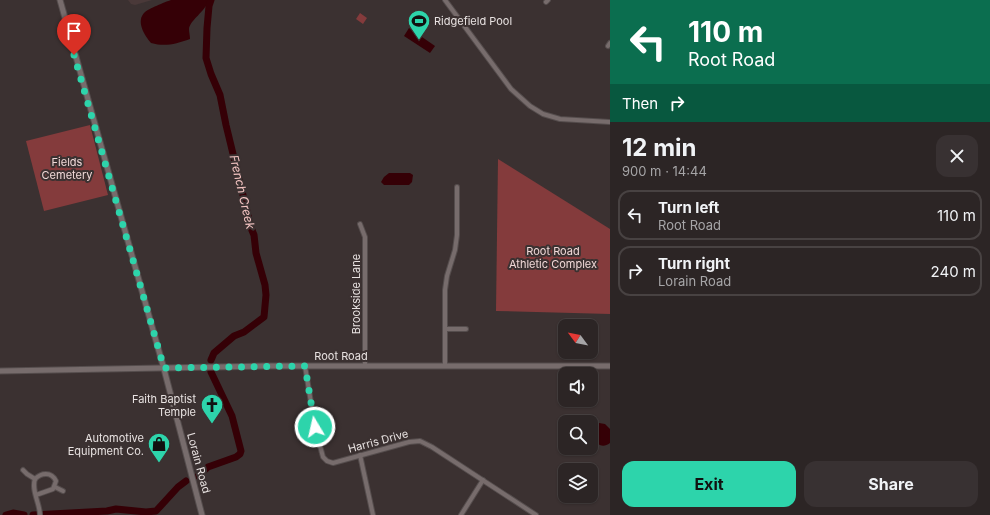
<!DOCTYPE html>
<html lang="en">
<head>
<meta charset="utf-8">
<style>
	body { margin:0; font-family:Inter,sans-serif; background:#383132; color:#f1f3f6; height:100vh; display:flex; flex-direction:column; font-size:15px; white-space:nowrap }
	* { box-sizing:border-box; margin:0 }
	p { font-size:13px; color:#a6a5a7 }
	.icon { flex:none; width:22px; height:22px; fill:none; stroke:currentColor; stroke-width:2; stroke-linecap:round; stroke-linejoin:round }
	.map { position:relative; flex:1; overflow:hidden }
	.details { display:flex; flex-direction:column; background:#2c2525; width:380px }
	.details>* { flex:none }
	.hud { background:#0b6e4f; color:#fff; overflow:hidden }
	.needle { width:26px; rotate:302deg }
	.fabs { position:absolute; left:558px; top:319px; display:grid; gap:8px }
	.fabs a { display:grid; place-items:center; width:40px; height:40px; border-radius:8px; background:#2c2525; box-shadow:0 1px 3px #0004,0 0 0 1px #484242; font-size:20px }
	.pin { position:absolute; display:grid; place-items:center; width:34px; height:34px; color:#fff; margin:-41px -17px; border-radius:50% 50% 50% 0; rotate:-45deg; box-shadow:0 0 4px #0007 }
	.pin .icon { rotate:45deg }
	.me { position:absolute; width:44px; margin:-22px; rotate:351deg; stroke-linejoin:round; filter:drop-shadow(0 0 3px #0008) }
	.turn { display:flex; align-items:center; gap:14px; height:84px; padding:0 12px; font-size:18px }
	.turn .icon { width:52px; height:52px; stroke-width:2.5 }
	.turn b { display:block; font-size:28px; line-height:34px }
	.then { display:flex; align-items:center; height:38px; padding:0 12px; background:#0003; gap:8px; font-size:15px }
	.round { display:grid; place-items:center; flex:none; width:42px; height:42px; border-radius:12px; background:#383132 }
	.head { display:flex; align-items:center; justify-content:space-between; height:68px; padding:0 12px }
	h1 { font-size:24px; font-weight:700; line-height:30px }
	.cta { display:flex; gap:8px; margin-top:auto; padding:8px 12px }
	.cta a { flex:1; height:46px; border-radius:12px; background:#2dd4ab; color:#111; font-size:16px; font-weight:700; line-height:46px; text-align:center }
	.cta a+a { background:#383132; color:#f1f3f6 }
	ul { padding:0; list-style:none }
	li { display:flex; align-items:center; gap:12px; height:50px; margin:0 8px 6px; padding:0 4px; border:2px solid #484242; border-radius:12px }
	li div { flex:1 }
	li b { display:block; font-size:15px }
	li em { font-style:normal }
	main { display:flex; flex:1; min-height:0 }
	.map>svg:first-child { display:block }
	.built { fill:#4a3939 }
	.green { fill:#843b3c }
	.water { fill:#350006 }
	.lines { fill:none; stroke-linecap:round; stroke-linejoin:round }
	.river { stroke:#350006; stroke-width:7 }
	.minor-casing { stroke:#554d4d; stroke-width:6 }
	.tertiary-casing { stroke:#554d4d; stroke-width:7 }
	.minor { stroke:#776c6c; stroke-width:4 }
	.tertiary { stroke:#776c6c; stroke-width:5 }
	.route { stroke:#2dd4ab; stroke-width:7; stroke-dasharray:0 12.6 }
	.labels { text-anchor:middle; stroke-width:4; stroke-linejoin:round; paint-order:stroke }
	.poi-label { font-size:11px; fill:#e8e2e1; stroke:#3b3131; text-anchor:end }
	.park-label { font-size:11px; fill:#f0d8d7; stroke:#3b3131 }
	.street-label { font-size:11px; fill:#e8e2e1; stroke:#3b3131 }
	.water-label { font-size:12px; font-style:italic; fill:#f2c3c1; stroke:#3b3131 }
</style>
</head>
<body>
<main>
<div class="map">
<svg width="610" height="515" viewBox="0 0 610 515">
	<rect width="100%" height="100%" fill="#3b3131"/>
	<path class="built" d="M128,0H152L135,5L131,4Z"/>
	<g class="green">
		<path d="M360,13L367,18L363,24L356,19Z"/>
		<path d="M90,125L108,195L44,211L26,141Z"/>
		<path d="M498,159L610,229V314L496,311Z"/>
	</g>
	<g class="water">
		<path d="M171,0H209C205,12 190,20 189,29C189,32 190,36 190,39C176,44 165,47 151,43C145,36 135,21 145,12C148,9 165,2 171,0Z"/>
		<path d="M409,28L435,46L430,53L404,36Z"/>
		<path d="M389,173H410L413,175L412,182L409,185H384L381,182L384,177Z"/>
		<path d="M599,423L605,424L610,429V443C602,449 596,444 592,436L594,429Z"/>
	</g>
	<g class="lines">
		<g class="river">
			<path d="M211,0L209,6L207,28L206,58L211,74L220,95L226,125L251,228L254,235L256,253L265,285L266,295L264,317L244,332L234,336L214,353L211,360"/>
			<path d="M198,476L208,467L236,457L240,454L241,451L232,416L211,372"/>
			<path d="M6,515L13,513L24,515"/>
			<path d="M33,515L107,511L116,509L146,512L156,511L178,487L186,481"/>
		</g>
		<g class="minor-casing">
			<g id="minor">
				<path d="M445,0L511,89L530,106L543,114L560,119L610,122"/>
				<path d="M546,2L548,0"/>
				<path d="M608,46L610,43"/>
				<path d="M360,224L365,237V366"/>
				<path d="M445,329H466"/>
				<path d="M305,366L315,427L323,457L327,461L333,463L409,442L420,441L432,447L536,515"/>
				<path d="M445,366V290L447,276L455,250L457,235V187"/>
				<path d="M360,455L373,515"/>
				<path d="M23,470L27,474L35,479"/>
				<path d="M35,479C41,473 51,471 56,481L53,489L36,495"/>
				<path d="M35,479C31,490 40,504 40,515"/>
				<path d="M55,487L63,491"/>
				<path d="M461,515L483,480"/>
			</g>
		</g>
		<g class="tertiary-casing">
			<g id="tertiary">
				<path d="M60,0L164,369L202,515"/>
				<path d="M0,371L264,366H610"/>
			</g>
		</g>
		<use href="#minor" class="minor"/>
		<use href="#tertiary" class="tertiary"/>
	</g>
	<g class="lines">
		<path class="route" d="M74,55L164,368L305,366L315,427"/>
	</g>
	<defs>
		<g id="stadium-pin" transform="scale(1.15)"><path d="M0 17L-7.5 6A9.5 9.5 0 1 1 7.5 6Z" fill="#2dd4ab" stroke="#3b3131"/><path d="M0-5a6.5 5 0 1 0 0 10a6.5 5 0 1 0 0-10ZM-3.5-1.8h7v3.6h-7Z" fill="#111"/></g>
		<g id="church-pin" transform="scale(1.15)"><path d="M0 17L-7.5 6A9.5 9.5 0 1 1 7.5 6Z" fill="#2dd4ab" stroke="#3b3131"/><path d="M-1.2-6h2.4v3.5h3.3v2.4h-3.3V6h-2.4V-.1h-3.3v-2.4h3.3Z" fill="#111"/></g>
		<g id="shop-pin" transform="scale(1.15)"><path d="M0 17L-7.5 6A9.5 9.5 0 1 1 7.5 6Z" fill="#2dd4ab" stroke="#3b3131"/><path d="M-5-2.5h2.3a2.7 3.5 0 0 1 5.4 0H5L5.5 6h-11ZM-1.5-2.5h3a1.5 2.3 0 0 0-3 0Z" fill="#111"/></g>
	</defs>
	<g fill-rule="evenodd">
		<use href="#stadium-pin" x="419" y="21"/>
		<use href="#church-pin" x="212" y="405"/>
		<use href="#shop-pin" x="159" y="444"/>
	</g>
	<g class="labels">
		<g class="poi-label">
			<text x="434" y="25" text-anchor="start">Ridgefield Pool</text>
			<text x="196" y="403">Faith Baptist<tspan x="196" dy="13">Temple</tspan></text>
			<text x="144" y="442">Automotive<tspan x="144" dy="13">Equipment Co.</tspan></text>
		</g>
		<g class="park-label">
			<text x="67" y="166">Fields<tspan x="67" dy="13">Cemetery</tspan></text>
			<text x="553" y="255">Root Road<tspan x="553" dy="13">Athletic Complex</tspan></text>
		</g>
		<g class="street-label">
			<text transform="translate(356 294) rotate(-90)" y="4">Brookside Lane</text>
			<text x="341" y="360">Root Road</text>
			<text transform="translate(378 441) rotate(-15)" y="4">Harris Drive</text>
			<text transform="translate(199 463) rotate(75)" y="4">Lorain Road</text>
		</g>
		<g class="water-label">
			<text transform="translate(242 192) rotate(77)" y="4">French Creek</text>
		</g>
	</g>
</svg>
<div class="fabs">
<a><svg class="needle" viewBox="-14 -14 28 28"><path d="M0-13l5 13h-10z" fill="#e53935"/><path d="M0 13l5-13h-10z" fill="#a6a5a7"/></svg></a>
<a><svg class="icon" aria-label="sound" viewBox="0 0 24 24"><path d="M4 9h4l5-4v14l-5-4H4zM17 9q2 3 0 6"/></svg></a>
<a><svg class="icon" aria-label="search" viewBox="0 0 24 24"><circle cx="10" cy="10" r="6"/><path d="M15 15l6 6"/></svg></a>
<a><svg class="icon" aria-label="layers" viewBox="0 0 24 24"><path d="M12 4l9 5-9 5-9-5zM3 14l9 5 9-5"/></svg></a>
</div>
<div class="pin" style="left:74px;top:55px;background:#d93025"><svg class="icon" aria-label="arrive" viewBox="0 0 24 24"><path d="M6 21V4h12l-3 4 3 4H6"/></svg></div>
<svg class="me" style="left:315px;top:427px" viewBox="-20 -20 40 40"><circle r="17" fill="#2dd4ab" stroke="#fff" stroke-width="3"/><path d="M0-11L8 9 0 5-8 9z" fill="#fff"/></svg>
</div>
<section class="details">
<div class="hud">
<div class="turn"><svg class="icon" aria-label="left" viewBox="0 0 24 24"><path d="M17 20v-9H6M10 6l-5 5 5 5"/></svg><div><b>110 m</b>Root Road</div></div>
<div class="then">Then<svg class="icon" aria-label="right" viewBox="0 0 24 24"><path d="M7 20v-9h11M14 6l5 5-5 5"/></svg></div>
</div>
<div class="head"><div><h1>12 min</h1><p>900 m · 14:44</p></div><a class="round"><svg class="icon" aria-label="close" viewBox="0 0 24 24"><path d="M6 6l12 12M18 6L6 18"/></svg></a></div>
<ul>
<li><svg class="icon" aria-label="left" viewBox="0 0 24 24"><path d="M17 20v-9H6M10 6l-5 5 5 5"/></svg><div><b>Turn left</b><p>Root Road</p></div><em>110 m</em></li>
<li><svg class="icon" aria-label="right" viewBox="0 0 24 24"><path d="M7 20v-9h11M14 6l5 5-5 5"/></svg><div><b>Turn right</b><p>Lorain Road</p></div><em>240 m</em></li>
</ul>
<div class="cta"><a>Exit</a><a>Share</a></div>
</section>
</main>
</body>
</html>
